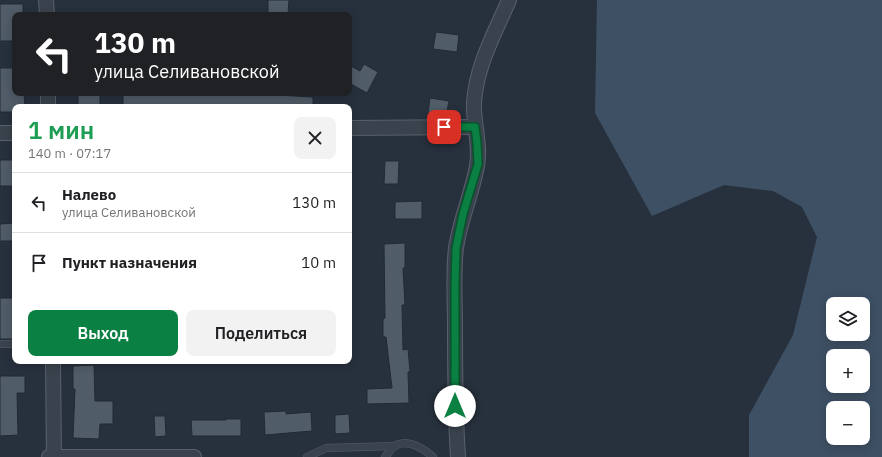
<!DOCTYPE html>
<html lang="ru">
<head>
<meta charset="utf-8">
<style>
	body { margin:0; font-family:"IBM Plex Sans",sans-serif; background:#f2f2f2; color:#202124; height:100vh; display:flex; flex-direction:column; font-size:15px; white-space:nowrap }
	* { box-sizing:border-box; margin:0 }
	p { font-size:13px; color:#757577 }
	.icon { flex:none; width:22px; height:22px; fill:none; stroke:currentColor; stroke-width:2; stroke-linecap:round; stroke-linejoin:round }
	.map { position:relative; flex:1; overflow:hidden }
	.drawer { position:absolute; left:12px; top:104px; width:340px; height:260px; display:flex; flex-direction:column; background:#fff; border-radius:8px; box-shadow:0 2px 10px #0003 }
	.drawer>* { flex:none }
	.banner { position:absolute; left:12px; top:12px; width:340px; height:84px; border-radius:8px; box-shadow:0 2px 10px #0003; background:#202124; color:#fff; overflow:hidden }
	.controls { position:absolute; left:826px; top:297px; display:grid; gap:8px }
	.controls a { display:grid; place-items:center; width:44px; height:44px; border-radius:8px; background:#fff; box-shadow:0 2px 10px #0003; font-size:20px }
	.pin { position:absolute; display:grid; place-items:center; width:34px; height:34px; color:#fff; margin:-17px; border-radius:8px; box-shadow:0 2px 6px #0006 }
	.me { position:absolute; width:44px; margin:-22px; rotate:0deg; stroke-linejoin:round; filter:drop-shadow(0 0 3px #0008) }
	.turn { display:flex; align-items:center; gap:14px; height:84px; padding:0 16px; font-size:18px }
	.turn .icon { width:52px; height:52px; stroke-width:2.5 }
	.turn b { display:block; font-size:28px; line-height:34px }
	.round { display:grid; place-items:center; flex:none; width:42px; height:42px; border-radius:8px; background:#f2f2f2 }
	.headline { display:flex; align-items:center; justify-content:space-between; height:68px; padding:0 16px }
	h1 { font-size:24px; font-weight:600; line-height:30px; color:#1e9e55 }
	.action { display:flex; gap:8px; margin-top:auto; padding:8px 16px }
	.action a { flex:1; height:46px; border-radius:8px; background:#0b8043; color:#fff; font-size:16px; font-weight:600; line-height:46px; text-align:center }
	.action a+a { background:#f2f2f2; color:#202124 }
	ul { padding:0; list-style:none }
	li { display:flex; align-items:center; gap:12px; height:60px; padding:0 16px; border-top:1px solid #e0e0e0 }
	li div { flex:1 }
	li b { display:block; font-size:15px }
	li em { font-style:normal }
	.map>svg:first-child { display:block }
	.water { fill:#3e5064; fill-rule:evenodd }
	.building { fill:#505c68; stroke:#212a34 }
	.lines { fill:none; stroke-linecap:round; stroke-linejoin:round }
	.service-casing { stroke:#58616b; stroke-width:8 }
	.minor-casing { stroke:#58616b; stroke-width:16 }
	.service { stroke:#3a434d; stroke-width:7 }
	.minor { stroke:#3a434d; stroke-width:14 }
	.route-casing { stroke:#07532c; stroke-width:10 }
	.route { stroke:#0b8043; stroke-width:7 }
</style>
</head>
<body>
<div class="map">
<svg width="882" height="457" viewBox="0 0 882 457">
	<rect width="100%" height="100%" fill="#27313d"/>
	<path class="water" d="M597,0H882V457H749V415L793,335L817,237L802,207L773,191L724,185L652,216L595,113ZM833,304H863V334H833ZM833,356H863V386H833ZM833,408H863V438H833Z"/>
	<g class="building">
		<path d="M268,0H289L288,14L268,13Z"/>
		<path d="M0,4H23V15H15V41H0Z"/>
		<path d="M436,32L459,35L457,52L433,49Z"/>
		<path d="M364,64L378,72L367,93L349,83V65L360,71Z"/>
		<path d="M0,68H15V93H24L25,107H15V112H0Z"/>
		<rect x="78" y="93" width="22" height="14"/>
		<path d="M123,93H275V95L313,97V107H164V105H123Z"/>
		<path d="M430,98L449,101L446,116L428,113Z"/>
		<rect x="0" y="160" width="15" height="26"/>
		<path d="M385,161H399L398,184H384Z"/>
		<path d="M422,201V219H395V202Z"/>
		<path d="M15,223V241H0V224Z"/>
		<path d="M405,243V268H403L405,305H402L403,350L408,349L410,372H408L409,403L367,404V389L392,388L386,337H383V319L385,318L384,244Z"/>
		<rect x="0" y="298" width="15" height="41"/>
		<path d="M94,365L95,401H113V424H100L99,439L73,438L75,389H73V366Z"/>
		<path d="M0,376H25V393H17L18,435L0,436Z"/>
		<path d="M286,411V414L311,412L312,431L265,435L264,412Z"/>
		<path d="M349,414L350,433L335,434V415Z"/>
		<path d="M154,416H165L166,436L155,437Z"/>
		<path d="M226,419H241V436H192L191,420H226Z"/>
	</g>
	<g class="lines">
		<g class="service-casing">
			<g id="service">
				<path d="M0,344H15"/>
				<path d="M307,457L326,448L395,446"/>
				<path d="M385,457C388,454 392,447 396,445C410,439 423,448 433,457"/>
			</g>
		</g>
		<g class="minor-casing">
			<g id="minor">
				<path d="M46,0L47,15"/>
				<path d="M48,93V107"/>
				<path d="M349,128L475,127"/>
				<path d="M0,133H15"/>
				<path d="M53,361L54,457"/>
				<path d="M49,457H194"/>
				<path d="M458,457C455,413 455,368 455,324C455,299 453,273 456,248C460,220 472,194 477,166C481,145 473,123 474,102C477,64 494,35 509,0"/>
			</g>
		</g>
		<use href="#service" class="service"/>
		<use href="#minor" class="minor"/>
	</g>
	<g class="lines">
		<g class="route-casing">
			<path id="route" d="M444,127H475L477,143L478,164L463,214L456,248L455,284V406"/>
		</g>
		<use href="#route" class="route"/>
	</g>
</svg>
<div class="controls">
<a><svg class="icon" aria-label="layers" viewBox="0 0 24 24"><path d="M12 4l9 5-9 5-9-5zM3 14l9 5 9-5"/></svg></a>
<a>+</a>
<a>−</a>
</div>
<div class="pin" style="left:444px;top:127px;background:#d93025"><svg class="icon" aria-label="arrive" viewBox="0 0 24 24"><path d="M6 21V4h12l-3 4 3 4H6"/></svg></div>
<svg class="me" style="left:455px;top:406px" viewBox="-20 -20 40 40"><circle r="19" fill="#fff"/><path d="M0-13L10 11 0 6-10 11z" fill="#0b8043"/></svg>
<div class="banner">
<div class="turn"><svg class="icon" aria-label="left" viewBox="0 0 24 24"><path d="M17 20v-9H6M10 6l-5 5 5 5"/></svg><div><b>130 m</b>улица Селивановской</div></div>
</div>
<section class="drawer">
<div class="headline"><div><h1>1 мин</h1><p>140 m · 07:17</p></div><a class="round"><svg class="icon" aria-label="close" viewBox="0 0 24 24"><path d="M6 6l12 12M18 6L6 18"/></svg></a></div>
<ul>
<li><svg class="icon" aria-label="left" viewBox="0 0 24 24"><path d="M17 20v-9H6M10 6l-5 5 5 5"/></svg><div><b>Налево</b><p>улица Селивановской</p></div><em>130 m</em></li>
<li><svg class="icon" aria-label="arrive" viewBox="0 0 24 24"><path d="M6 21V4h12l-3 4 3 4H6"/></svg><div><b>Пункт назначения</b></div><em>10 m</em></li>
</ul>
<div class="action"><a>Выход</a><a>Поделиться</a></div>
</section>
</div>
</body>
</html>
